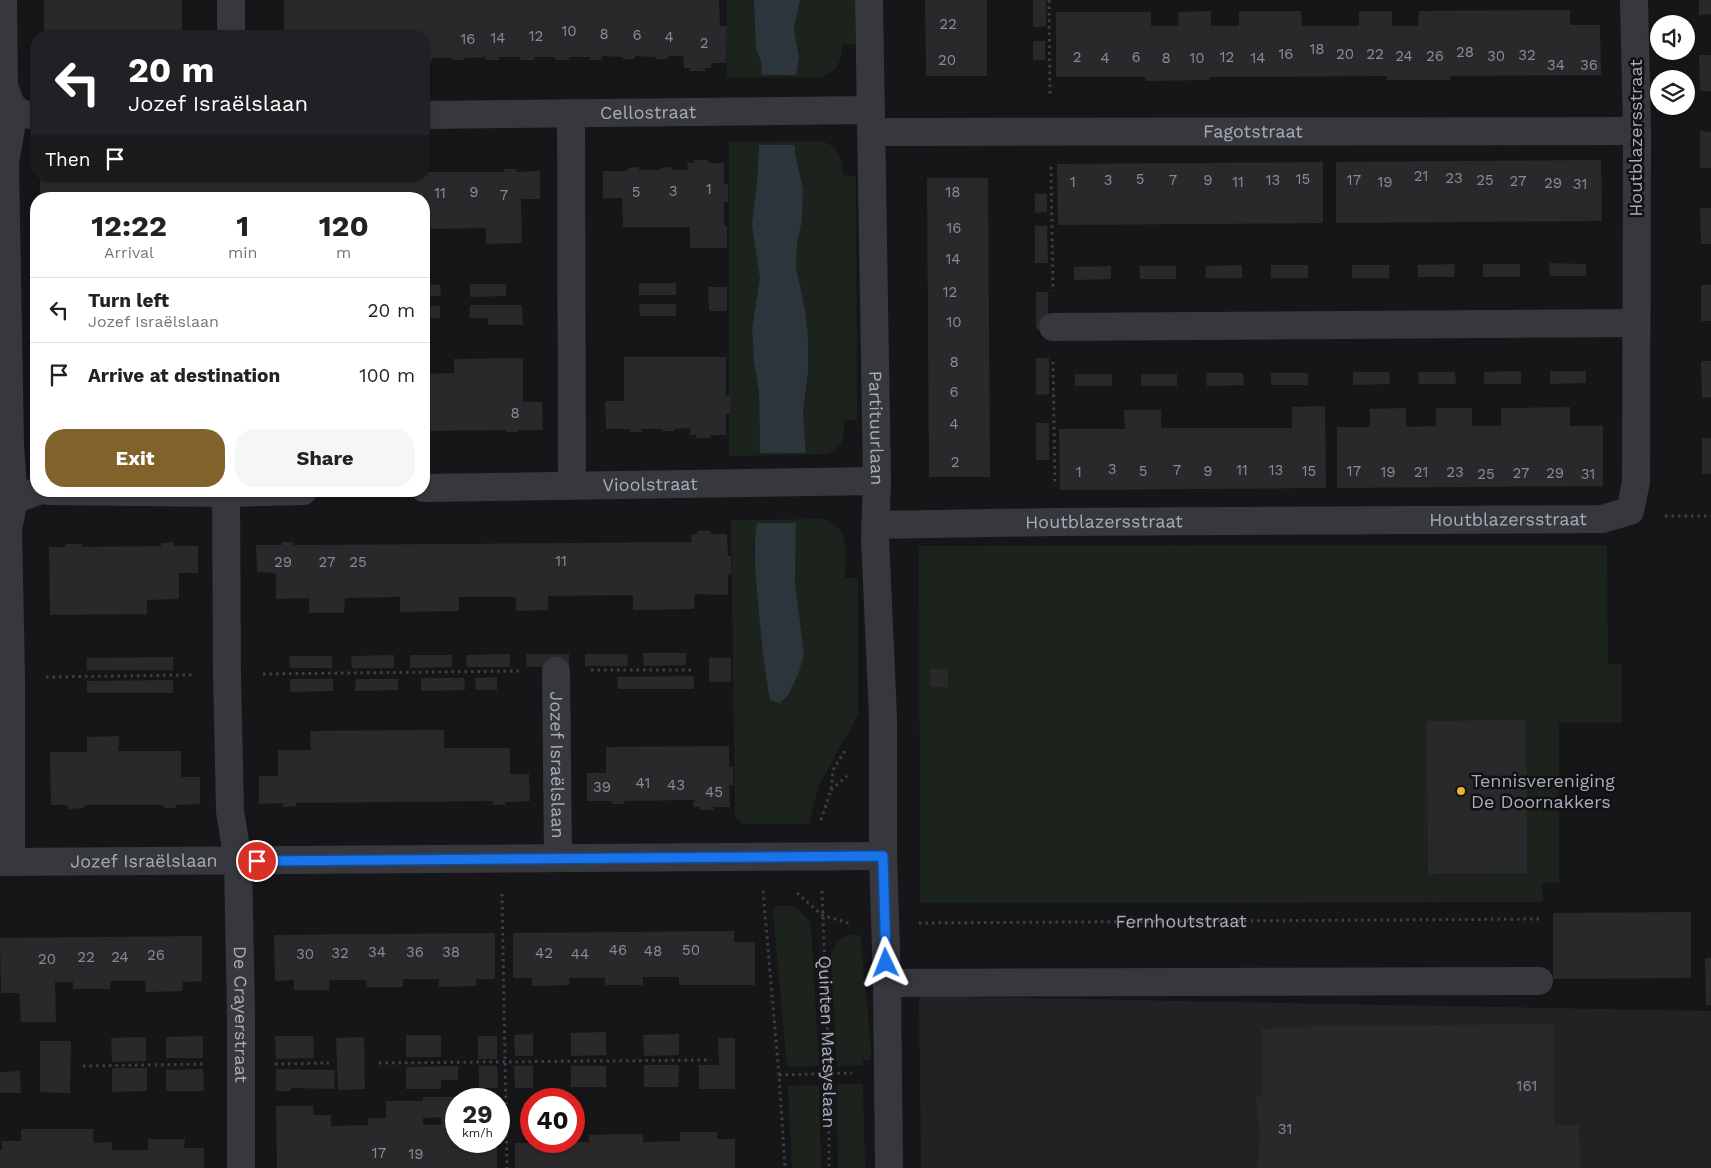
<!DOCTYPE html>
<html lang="en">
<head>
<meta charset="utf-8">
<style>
	body { margin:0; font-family:"Work Sans",sans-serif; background:#f6f6f6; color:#222; height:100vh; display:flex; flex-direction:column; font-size:19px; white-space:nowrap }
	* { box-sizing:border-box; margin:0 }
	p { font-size:16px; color:#767676 }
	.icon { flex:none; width:28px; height:28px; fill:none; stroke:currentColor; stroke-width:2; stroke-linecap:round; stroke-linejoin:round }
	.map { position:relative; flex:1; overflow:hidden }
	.panel { position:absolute; left:30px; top:192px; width:400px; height:305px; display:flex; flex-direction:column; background:#fff; border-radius:20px; box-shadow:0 1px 4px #0004 }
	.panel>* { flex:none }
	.top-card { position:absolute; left:30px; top:30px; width:400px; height:152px; border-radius:20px; box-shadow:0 1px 4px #0004; background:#202124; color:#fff; overflow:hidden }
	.tools { position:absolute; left:1650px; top:15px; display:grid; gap:10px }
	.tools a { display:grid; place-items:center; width:45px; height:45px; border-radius:50%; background:#fff; box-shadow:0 1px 4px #0004; font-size:25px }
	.speed { position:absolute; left:445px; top:1088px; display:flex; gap:10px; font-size:25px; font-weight:700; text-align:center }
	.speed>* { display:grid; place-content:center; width:65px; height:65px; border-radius:50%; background:#fff; box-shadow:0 1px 4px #0004; line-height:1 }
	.speed small { font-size:12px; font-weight:400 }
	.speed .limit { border:8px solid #d22; background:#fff; color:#111 }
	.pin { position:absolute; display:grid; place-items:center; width:42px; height:42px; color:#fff; margin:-21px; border:2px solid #fff; border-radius:50%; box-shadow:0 1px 5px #0007 }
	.me { position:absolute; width:55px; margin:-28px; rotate:358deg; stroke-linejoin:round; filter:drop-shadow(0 0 4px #0008) }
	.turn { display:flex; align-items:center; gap:18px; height:105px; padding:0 15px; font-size:22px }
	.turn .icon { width:65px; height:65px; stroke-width:2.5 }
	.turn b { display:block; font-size:35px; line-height:42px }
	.then { display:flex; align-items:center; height:48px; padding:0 15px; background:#0003; gap:10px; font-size:19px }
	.eta { display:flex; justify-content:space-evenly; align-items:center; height:85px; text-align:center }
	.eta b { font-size:30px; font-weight:700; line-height:35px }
	.cta { display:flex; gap:10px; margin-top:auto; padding:10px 15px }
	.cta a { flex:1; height:58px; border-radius:20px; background:#80622a; color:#fff; font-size:20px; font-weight:700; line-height:58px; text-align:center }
	.cta a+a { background:#f6f6f6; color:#222 }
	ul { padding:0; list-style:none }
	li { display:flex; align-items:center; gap:15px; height:65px; padding:0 15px; border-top:1px solid #e0e0e0 }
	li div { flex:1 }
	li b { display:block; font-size:19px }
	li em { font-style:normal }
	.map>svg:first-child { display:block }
	.built { fill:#222225 }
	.green { fill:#1c231d; fill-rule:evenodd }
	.water { fill:#2c353c }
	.building { fill:#29292c; fill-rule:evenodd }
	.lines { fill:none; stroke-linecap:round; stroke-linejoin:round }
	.path { stroke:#3d3f44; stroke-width:3; stroke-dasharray:2.5 4; stroke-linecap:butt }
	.minor { stroke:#37383d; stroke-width:28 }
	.route-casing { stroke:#114b97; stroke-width:12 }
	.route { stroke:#1a73e8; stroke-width:9 }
	.poi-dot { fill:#f2b134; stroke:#111113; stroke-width:2 }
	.labels { text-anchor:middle; stroke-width:5; stroke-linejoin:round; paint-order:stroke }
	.number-label { font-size:15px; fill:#888b94 }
	.street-label { font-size:18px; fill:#a8adb8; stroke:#111113 }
	.poi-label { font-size:18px; fill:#a8adb8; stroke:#111113; text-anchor:start }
</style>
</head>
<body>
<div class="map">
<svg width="1711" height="1168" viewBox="0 0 1711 1168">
	<rect width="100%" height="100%" fill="#161618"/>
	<path class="built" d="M919,996L1711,1011V1168H921Z"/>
	<g class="green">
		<path d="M727,0H754L756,50L761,61L799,57L794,29L800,0H855V44L842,45C842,61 838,70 822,77L727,78Z"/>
		<path d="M820,141C838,145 843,158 843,175L856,176L857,420H844C845,436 843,448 827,454L729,456V142ZM759,145H794L795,153L803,189L802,220L797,244L796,267L805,309L808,372L803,412L806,453H760L759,392L754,362L752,328L760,278L757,182Z"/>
		<path d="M825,519C852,531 845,553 845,578H858V715L819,785L809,824H743L735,817L731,520ZM796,523L795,582L804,654L799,672L789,694L770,700L760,628L753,544Z"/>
		<path d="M1607,545L1608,664H1622V723H1559V883H1542L1543,902L920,903L919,546Z"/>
		<path d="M776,906H794L809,920L811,928L819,1066L787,1067L773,910Z"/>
		<path d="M852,934L859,935L861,938C863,979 870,1019 871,1060H863V1065L837,1066L831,956C835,944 840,938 852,934Z"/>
		<path d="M837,1084H863L865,1168H838Z"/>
		<path d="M819,1085L821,1168H792L788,1086Z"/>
	</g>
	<g class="water">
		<path d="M754,0H800L794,29L799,57L796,75H762L761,61L756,50Z"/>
		<path d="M759,145H795V153L803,189L802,220L797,244L796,267L805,309L808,339V372L803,412L806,453H760L759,392L754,362L752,328L760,278L752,224L757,182Z"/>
		<path d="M757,523H796L795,582L804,654L799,672L789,694L780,703L770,700C764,668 761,636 758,604C756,576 752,551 757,523Z"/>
	</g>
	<g class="building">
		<path d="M44,0H182V32H201V36H44Z"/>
		<path d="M284,0H719L720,26H727L726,63H711V68H705L706,71H690V68H684L683,56H668L667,59H656L655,57L635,56V59H623V57L602,56V60H590V57H569V60H555V57H534V60H520V57H499V60H486L485,57L465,58L464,60H453L452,58H432V61H424V36H265V31H284Z"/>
		<path d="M925,0H987V76H926Z"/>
		<path d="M1033,0H1046V26L1033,27Z"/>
		<path d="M1699,0H1711V14L1699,15Z"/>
		<path d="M1570,10V25H1600L1601,75L1450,76V80H1387V76L1209,77V80L1146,81V77H1056V12H1151V26H1179L1178,12L1211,11V26H1239V11H1301L1302,26H1359V11H1392V26H1418L1419,11Z"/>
		<rect x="1033" y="41" width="12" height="19"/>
		<path d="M1699,55H1711V91H1700Z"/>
		<path d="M1700,131L1711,132V168H1700Z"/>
		<path d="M694,160H708V163H724V184H728V202H724V226H727V248H690V227H623L622,198H603V171H628L627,168L639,167V170H660V168L672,167L671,170H688L687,163H694Z"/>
		<path d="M1601,160L1602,221L1336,223V162Z"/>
		<path d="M1323,162V223L1058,225L1057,164Z"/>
		<path d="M504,169H516V172L540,171V199H521L522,243L486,244V228L424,229V199H40V176H424V172H505Z"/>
		<path d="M927,178H988L990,477H929Z"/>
		<path d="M1035,194H1047V212L1035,213Z"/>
		<path d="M1700,208H1711V244H1701Z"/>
		<path d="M1035,226H1047L1048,263H1035Z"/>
		<path d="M1549,263L1586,264V276H1550Z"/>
		<path d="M1455,264L1454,277H1418V265Z"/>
		<rect x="1483" y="264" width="37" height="13"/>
		<path d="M1242,265V278H1205L1206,266Z"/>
		<rect x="1271" y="265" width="37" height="13"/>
		<rect x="1352" y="265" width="37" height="13"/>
		<path d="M1111,266V279L1074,280V267Z"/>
		<path d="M1139,266H1176V279H1140Z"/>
		<rect x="639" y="283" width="37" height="12"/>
		<path d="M424,284L440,285L441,296L424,297Z"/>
		<path d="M470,284H506V296L470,297Z"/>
		<rect x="1701" y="285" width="10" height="36"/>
		<path d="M708,287H727V311H709Z"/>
		<rect x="1036" y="292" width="12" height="37"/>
		<path d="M639,304H676V316H640Z"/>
		<path d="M470,305H522L523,325H488V318H469Z"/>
		<rect x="424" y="306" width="16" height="12"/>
		<path d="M624,357H726V396L730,395V414H726V435H710V438H696V435H690V428L674,429V431H663L662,429H641L642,432H630V429H606L605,401H624Z"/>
		<path d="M523,358V402H542L543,430H518V432H507L506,430L424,431V374L454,373V359H455Z"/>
		<path d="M1036,358H1049V394L1036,395Z"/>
		<path d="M1701,361H1711V397L1702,398Z"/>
		<path d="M1521,371V384H1484V372Z"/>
		<path d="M1550,371H1586V383L1550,384Z"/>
		<path d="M1353,372H1389L1390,384L1353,385Z"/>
		<path d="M1418,372H1455L1456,384H1419Z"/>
		<path d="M1206,373H1243L1244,385L1207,386Z"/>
		<rect x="1271" y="373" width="37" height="12"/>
		<rect x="1075" y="374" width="37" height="12"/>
		<rect x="1141" y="374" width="36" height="12"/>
		<path d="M1325,406L1326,488L1060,490L1059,429H1125L1124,410H1161V428H1292V407Z"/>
		<path d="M1570,407V426H1603V486L1337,488V427H1370V409L1406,408V427L1436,426V408H1472V426H1501V408Z"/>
		<rect x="1036" y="423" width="13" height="37"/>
		<rect x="1702" y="438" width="9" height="36"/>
		<path d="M698,531H711V534H727L728,556H731V574H728V595L695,594L694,609L633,610V595L548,596V610L516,611V597H459V611L400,612V597L345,598L344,613H309V598L276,599V573L257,572L256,545H282L281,542H293V545H309L692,542L691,534H698Z"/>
		<path d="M174,542V546H198V573H179V599L147,600V614L50,615L49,547H66V544H82V547H86L161,546V543Z"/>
		<path d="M643,653H686V665L644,666Z"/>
		<path d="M510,654V667H467L466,655Z"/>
		<path d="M526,654H569V666L527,667Z"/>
		<path d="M585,654H627L628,666H585Z"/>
		<path d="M394,655V668H352L351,656Z"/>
		<path d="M410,655H452V667L410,668Z"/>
		<path d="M289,656H332V668H290Z"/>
		<path d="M173,657V670H87V658Z"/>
		<rect x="709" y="658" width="22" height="24"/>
		<rect x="930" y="669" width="18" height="18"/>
		<path d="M694,676V689H618L617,677Z"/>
		<path d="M497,677V690H476L475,678Z"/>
		<path d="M421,678H464L465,690L421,691Z"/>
		<path d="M290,679H333V691L290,692Z"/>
		<path d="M356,679H398V690L355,691Z"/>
		<path d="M173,680V693H87V681Z"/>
		<path d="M1526,720L1527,873L1428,874L1427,721Z"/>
		<path d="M411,730H444V748H510V774H529L530,801L505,802V805H493V801L296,803V806L283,807V803L259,804V776H278V750H311L310,731Z"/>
		<path d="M119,736L118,751H181V777H200V804L176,805V808H164V805H84V808L68,809L67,805H51L50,752H87V737Z"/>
		<path d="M729,746V767H733V785H729L730,807H713L714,810H699L700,807H693L694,800L624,801V804H612V801H587V773H606V747Z"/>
		<path d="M1691,912V978L1553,979V913Z"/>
		<path d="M734,931V942H755V985H679V977H643V985H605V978H569V985L532,986V978H513V933Z"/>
		<path d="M495,933V979H476L477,986L439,987V979H403V987H367L366,980H329V990H294V980L275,981L274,935Z"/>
		<path d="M202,936V981L183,982L182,991L146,992L145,981H110V989H73V982H55L56,1022H21L19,993H1L0,938Z"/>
		<path d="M1705,958H1711V1005H1706Z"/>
		<path d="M1553,1024L1554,1125H1579L1580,1168H1257L1260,1140L1256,1096H1262V1029L1307,1028V1026Z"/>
		<path d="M606,1032V1055L571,1056V1033Z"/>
		<path d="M533,1034V1056H515L514,1035Z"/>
		<path d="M679,1034V1055L644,1056L643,1035Z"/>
		<rect x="406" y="1035" width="35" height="22"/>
		<path d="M203,1036V1058H166V1037Z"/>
		<path d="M275,1036H313L314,1058L276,1059Z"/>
		<rect x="478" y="1036" width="19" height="23"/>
		<path d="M146,1037V1061L112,1062L111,1038Z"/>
		<path d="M364,1037L365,1089L338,1090L336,1038Z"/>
		<path d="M718,1038H735V1089H699V1065H719Z"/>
		<path d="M40,1041H71L70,1093L40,1092Z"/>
		<path d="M644,1065H679L678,1087H644Z"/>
		<path d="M458,1066V1080H441V1089H406V1067Z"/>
		<path d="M479,1066H497L498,1088H479Z"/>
		<path d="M514,1066H533V1088H515Z"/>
		<rect x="571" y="1066" width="35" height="21"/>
		<path d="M112,1068H147V1091L112,1092Z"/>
		<path d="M203,1069L204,1091H166V1070Z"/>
		<path d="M276,1069L335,1070L334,1089L291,1088V1091H276Z"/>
		<path d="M20,1071L21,1093H0V1072Z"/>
		<path d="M423,1097H456V1141H497V1168H277L276,1106H313V1115H331V1126L368,1125V1118H386V1101H423ZM441,1117V1125H423V1118Z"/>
		<path d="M21,1129H93L94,1143L112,1142V1150H148V1139H185L184,1148H204V1168H0V1150H2V1141H21Z"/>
		<path d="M680,1132H717V1139H735V1168H515V1143H534V1141L589,1142V1135L625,1134H643V1142L680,1141Z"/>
	</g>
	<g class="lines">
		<g class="path">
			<path d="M1049,0L1050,96"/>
			<path d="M1051,167L1053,291"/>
			<path d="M1053,362L1055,486"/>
			<path d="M1665,516H1711"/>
			<path d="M591,670H694"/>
			<path d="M263,674L522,671"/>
			<path d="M46,677L192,675"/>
			<path d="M831,790L847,776"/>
			<path d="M821,820L831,790L833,770L846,749"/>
			<path d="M763,891L779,1075L785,1168"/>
			<path id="s1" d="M822,891L829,1073V1168"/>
			<path d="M797,893L822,915L851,924"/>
			<path d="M502,894L507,1168"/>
			<path id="s2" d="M919,923L1541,919"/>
			<path d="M379,1063L711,1060"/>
			<path d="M275,1064L329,1063"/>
			<path d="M83,1066L206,1064"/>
			<path d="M779,1075L852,1073"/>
		</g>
		<g class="minor">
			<path d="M3,0L4,85C10,106 14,114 36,116"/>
			<path d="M231,0V36"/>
			<path id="s3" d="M869,0L877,481L875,538L883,717V856L887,983L889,1168"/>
			<path d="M0,113L14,110L5,163L10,446L14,500L0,498"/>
			<path d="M571,113L572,485"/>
			<path id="s4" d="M424,115L871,110"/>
			<path id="s5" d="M871,132L1637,131"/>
			<path d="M1053,327L1636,323"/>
			<path id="s6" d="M424,488L877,481"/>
			<path d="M48,491L226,493L303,491"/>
			<path id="s7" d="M226,493L227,674L230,811L238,861L241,1015V1168"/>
			<path id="s8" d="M876,525L1055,522L1602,519L1630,511L1636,482L1637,131L1634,0"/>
			<path id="s9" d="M556,671L558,858"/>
			<path id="s10" d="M0,862L883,856"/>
			<path d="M11,862V677L8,529L14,500L38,491"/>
			<path d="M887,983L1539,981"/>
		</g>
	</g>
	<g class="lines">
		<g class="route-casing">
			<path id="route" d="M257,861L883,856L886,963"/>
		</g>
		<use href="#route" class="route"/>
	</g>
	<circle class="poi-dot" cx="1461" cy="791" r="5"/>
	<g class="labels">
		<g class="number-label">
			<text x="948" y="29">22</text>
			<text x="569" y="36">10</text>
			<text x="604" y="39">8</text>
			<text x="637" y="40">6</text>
			<text x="536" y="41">12</text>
			<text x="669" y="42">4</text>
			<text x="498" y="43">14</text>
			<text x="468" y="44">16</text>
			<text x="704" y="48">2</text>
			<text x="1317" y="54">18</text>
			<text x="1465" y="57">28</text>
			<text x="1286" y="59">16</text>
			<text x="1345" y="59">20</text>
			<text x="1375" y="59">22</text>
			<text x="1527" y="60">32</text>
			<text x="1404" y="61">24</text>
			<text x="1435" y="61">26</text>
			<text x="1496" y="61">30</text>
			<text x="1077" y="62">2</text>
			<text x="1136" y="62">6</text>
			<text x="1227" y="62">12</text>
			<text x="1105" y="63">4</text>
			<text x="1166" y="63">8</text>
			<text x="1197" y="63">10</text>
			<text x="1258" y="63">14</text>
			<text x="947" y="65">20</text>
			<text x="1556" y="70">34</text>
			<text x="1589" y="70">36</text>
			<text x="1421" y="181">21</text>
			<text x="1454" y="183">23</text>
			<text x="1140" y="184">5</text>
			<text x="1303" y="184">15</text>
			<text x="1108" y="185">3</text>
			<text x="1173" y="185">7</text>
			<text x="1208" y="185">9</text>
			<text x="1273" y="185">13</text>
			<text x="1354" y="185">17</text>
			<text x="1485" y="185">25</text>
			<text x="1518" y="186">27</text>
			<text x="1073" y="187">1</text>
			<text x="1238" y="187">11</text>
			<text x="1385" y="187">19</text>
			<text x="1553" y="188">29</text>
			<text x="1580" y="189">31</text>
			<text x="709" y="194">1</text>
			<text x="673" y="196">3</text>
			<text x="474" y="197">9</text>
			<text x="636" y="197">5</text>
			<text x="953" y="197">18</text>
			<text x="440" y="198">11</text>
			<text x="504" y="200">7</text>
			<text x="954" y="233">16</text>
			<text x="953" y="264">14</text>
			<text x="950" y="297">12</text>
			<text x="954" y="327">10</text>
			<text x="954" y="367">8</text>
			<text x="954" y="397">6</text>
			<text x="515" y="418">8</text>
			<text x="954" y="429">4</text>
			<text x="955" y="467">2</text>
			<text x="1112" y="474">3</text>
			<text x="1177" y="475">7</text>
			<text x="1242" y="475">11</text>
			<text x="1276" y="475">13</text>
			<text x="1143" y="476">5</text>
			<text x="1208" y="476">9</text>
			<text x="1309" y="476">15</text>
			<text x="1354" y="476">17</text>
			<text x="1079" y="477">1</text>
			<text x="1388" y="477">19</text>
			<text x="1421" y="477">21</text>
			<text x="1455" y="477">23</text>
			<text x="1521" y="478">27</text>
			<text x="1555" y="478">29</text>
			<text x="1486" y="479">25</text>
			<text x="1588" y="479">31</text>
			<text x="561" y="566">11</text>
			<text x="283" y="567">29</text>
			<text x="327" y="567">27</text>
			<text x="358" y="567">25</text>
			<text x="643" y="788">41</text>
			<text x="676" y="790">43</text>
			<text x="602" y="792">39</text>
			<text x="714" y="797">45</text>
			<text x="618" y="955">46</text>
			<text x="691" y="955">50</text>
			<text x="653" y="956">48</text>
			<text x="377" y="957">34</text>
			<text x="415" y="957">36</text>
			<text x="451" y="957">38</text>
			<text x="340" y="958">32</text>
			<text x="544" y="958">42</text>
			<text x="305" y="959">30</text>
			<text x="580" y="959">44</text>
			<text x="156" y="960">26</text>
			<text x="86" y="962">22</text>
			<text x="120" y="962">24</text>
			<text x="47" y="964">20</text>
			<text x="1527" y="1091">161</text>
			<text x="1285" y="1134">31</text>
			<text x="379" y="1158">17</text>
			<text x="416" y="1159">19</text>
		</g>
		<g class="street-label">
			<text dy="6" stroke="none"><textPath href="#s4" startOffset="224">Cellostraat</textPath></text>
			<text dy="6" stroke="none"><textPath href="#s5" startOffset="382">Fagotstraat</textPath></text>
			<text transform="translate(1636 138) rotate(-90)" y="6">Houtblazersstraat</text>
			<text dy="6" stroke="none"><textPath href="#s3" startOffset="428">Partituurlaan</textPath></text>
			<text dy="6" stroke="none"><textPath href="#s6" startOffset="226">Vioolstraat</textPath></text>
			<text dy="6" stroke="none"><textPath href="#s8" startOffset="632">Houtblazersstraat</textPath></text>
			<text dy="6" stroke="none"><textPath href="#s8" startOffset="228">Houtblazersstraat</textPath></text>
			<text dy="6" stroke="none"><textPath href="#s9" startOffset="94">Jozef Israëlslaan</textPath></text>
			<text dy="6" stroke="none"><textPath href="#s10" startOffset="144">Jozef Israëlslaan</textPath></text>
			<text dy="6" stroke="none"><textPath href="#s2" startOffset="262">Fernhoutstraat</textPath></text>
			<text dy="6" stroke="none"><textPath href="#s7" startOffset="522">De Crayerstraat</textPath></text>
			<text dy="6" stroke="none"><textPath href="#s1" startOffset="151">Quinten Matsyslaan</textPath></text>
		</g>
		<g class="poi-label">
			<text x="1471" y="787">Tennisvereniging<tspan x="1471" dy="21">De Doornakkers</tspan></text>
		</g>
	</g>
</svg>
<div class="tools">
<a><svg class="icon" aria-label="sound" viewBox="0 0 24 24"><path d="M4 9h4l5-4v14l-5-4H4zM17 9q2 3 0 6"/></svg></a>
<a><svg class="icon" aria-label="layers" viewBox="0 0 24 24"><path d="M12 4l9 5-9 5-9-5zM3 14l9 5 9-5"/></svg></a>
</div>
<div class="speed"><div>29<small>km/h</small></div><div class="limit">40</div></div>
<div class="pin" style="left:257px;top:861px;background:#d93025"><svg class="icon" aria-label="arrive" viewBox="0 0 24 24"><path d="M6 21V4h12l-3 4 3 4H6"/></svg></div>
<svg class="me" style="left:886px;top:963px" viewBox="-20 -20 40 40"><path d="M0-17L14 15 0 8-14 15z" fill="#1a73e8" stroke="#fff" stroke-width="4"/></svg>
<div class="top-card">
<div class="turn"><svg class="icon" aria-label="left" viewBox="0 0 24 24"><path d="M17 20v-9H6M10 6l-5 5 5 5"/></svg><div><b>20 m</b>Jozef Israëlslaan</div></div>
<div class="then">Then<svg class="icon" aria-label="arrive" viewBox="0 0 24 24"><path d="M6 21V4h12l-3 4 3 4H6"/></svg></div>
</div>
<section class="panel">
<div class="eta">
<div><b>12:22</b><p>Arrival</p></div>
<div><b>1</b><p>min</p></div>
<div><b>120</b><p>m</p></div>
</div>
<ul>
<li><svg class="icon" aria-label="left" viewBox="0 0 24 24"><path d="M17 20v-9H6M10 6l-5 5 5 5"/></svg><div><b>Turn left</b><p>Jozef Israëlslaan</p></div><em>20 m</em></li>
<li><svg class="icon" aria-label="arrive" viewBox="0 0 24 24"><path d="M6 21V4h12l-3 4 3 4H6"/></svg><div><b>Arrive at destination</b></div><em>100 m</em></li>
</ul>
<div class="cta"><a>Exit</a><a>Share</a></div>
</section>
</div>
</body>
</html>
